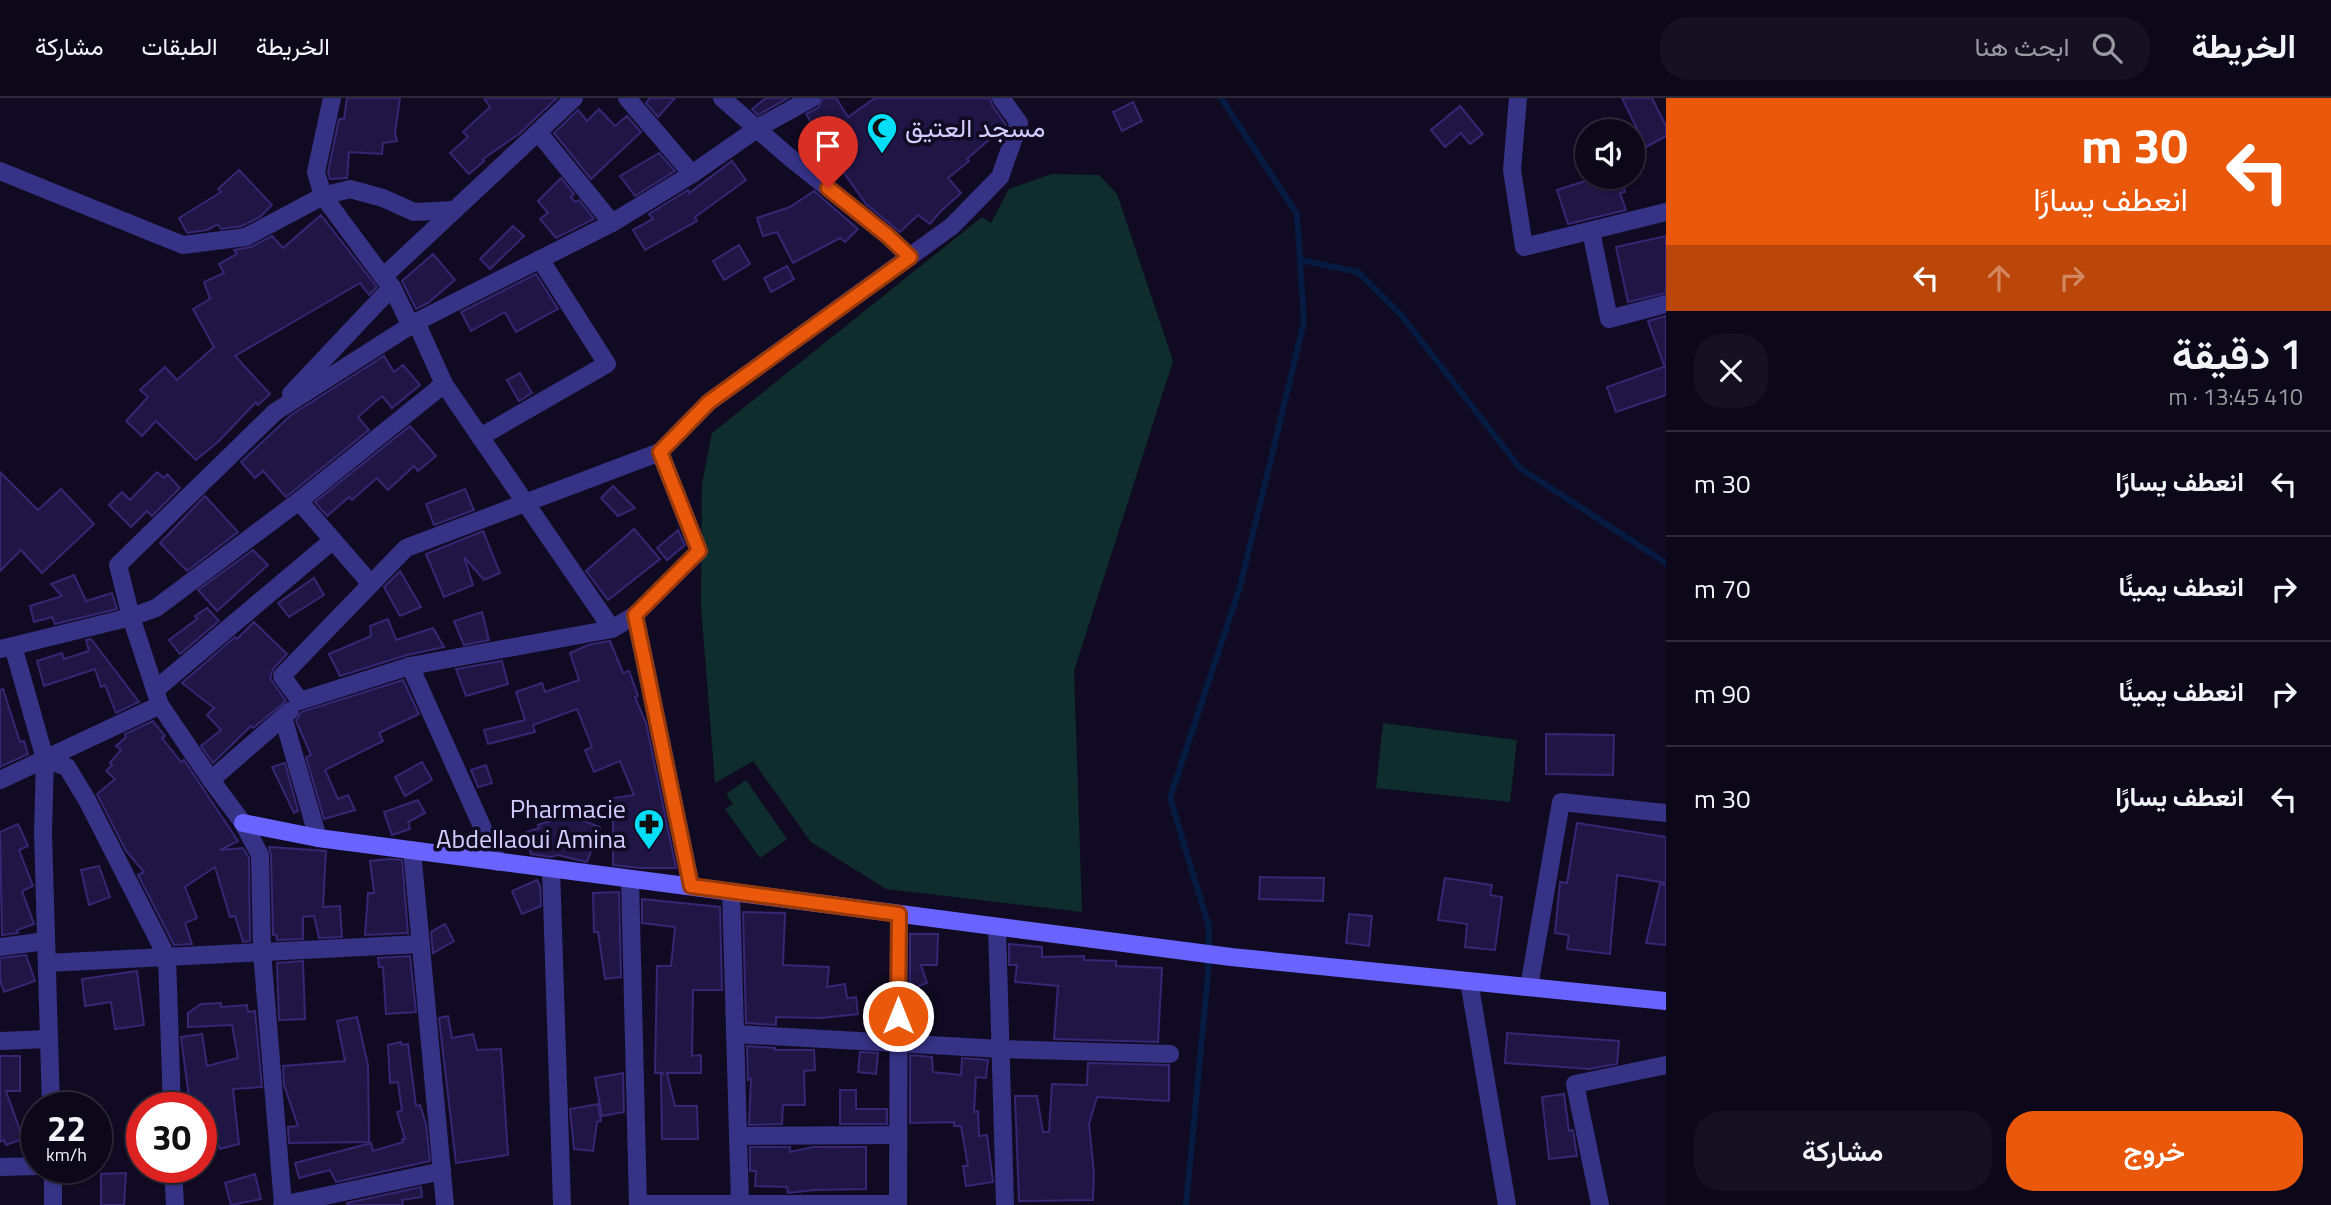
<!DOCTYPE html>
<html lang="ar">
<head>
<meta charset="utf-8">
<style>
	body { margin:0; font-family:"Titillium Web",Vazirmatn,sans-serif; background:#151123; color:#f1f3f6; direction:rtl; height:100vh; display:flex; flex-direction:column; font-size:26px; white-space:nowrap }
	* { box-sizing:border-box; margin:0 }
	p { font-size:23px; color:#9a9aa2 }
	.icon { flex:none; width:38px; height:38px; fill:none; stroke:currentColor; stroke-width:2; stroke-linecap:round; stroke-linejoin:round }
	.map { position:relative; flex:1; overflow:hidden; direction:ltr }
	.details { display:flex; flex-direction:column; background:#0c081a; width:665px }
	.details>* { flex:none }
	.top-card { background:#ea580c; color:#fff; overflow:hidden }
	.fabs { position:absolute; left:1575px; top:21px; display:grid; gap:14px }
	.fabs a { display:grid; place-items:center; width:70px; height:70px; border-radius:50%; background:#0c081a; box-shadow:0 2px 5px #0004,0 0 0 2px #2c2939; font-size:35px }
	.speed { position:absolute; left:21px; top:994px; display:flex; gap:14px; font-size:35px; font-weight:700; text-align:center }
	.speed>* { display:grid; place-content:center; width:91px; height:91px; border-radius:50%; background:#0c081a; box-shadow:0 2px 5px #0004,0 0 0 2px #2c2939; line-height:1 }
	.speed small { font-size:18px; font-weight:400 }
	.speed .limit { border:10px solid #d22; background:#fff; color:#111 }
	.pin { position:absolute; display:grid; place-items:center; width:60px; height:60px; color:#fff; margin:-72px -30px; border-radius:50% 50% 50% 0; rotate:-45deg; box-shadow:0 0 7px #0007 }
	.pin .icon { rotate:45deg }
	.me { position:absolute; width:77px; margin:-38px; rotate:0deg; stroke-linejoin:round; filter:drop-shadow(0 0 5px #0008) }
	.turn { display:flex; align-items:center; gap:24px; height:147px; padding:0 28px; font-size:32px }
	.turn .icon { width:91px; height:91px; stroke-width:2.5 }
	.turn b { display:block; font-size:49px; line-height:60px }
	.lanes { display:flex; align-items:center; height:66px; padding:0 28px; background:#0003; justify-content:center; gap:35px; direction:ltr }
	.lanes .off { opacity:.35 }
	.round { display:grid; place-items:center; flex:none; width:74px; height:74px; border-radius:28px; background:#151123 }
	.overview { display:flex; align-items:center; justify-content:space-between; height:119px; padding:0 28px }
	h1 { font-size:42px; font-weight:600; line-height:52px }
	.cta { display:flex; gap:14px; margin-top:auto; padding:14px 28px }
	.cta a { flex:1; height:80px; border-radius:28px; background:#ea580c; color:#fff; font-size:28px; font-weight:600; line-height:80px; text-align:center }
	.cta a+a { background:#151123; color:#f1f3f6 }
	ul { padding:0; list-style:none }
	li { display:flex; align-items:center; gap:21px; height:105px; padding:0 28px; border-top:2px solid #2c2939 }
	li div { flex:1 }
	li b { display:block; font-size:26px }
	li em { font-style:normal }
	header { display:flex; align-items:center; gap:42px; box-sizing:border-box; height:98px; padding:0 35px; background:#0c081a; border-bottom:2px solid #2c2939 }
	header strong { font-size:33px }
	nav { display:flex; gap:38px; margin-inline-start:auto; font-size:24px }
	.search { width:490px; height:63px; background:#151123; display:flex; align-items:center; gap:18px; box-sizing:border-box; padding:0 24px; border-radius:28px; color:#9a9aa2; font-size:26px }
	main { display:flex; flex:1; min-height:0 }
	.map>svg:first-child { display:block }
	.green { fill:#0e2d2c }
	.lines { fill:none; stroke-linecap:round; stroke-linejoin:round }
	.stream { stroke:#051b42; stroke-width:6 }
	.building { fill:#201645; stroke:#362673; stroke-width:2 }
	.street { stroke:#363286; stroke-width:18 }
	.secondary { stroke:#6964ff; stroke-width:18 }
	.route-casing { stroke:#983908; stroke-width:18 }
	.route { stroke:#ea580c; stroke-width:12 }
	.labels { text-anchor:middle; stroke-width:7; stroke-linejoin:round; paint-order:stroke }
	.poi-label { font-size:26px; fill:#d3cdff; stroke:#100b22; text-anchor:start }
</style>
</head>
<body>
<header>
<strong>الخريطة</strong>
<div class="search"><svg class="icon" aria-label="search" viewBox="0 0 24 24"><circle cx="10" cy="10" r="6"/><path d="M15 15l6 6"/></svg>ابحث هنا</div>
<nav><a>الخريطة</a><a>الطبقات</a><a>مشاركة</a></nav>
</header>
<main>
<section class="details">
<div class="top-card">
<div class="turn"><svg class="icon" aria-label="left" viewBox="0 0 24 24"><path d="M17 20v-9H6M10 6l-5 5 5 5"/></svg><div><b>30 m</b>انعطف يسارًا</div></div>
<div class="lanes"><svg class="icon" aria-label="left" viewBox="0 0 24 24"><path d="M17 20v-9H6M10 6l-5 5 5 5"/></svg><svg class="icon off" aria-label="ahead" viewBox="0 0 24 24"><path d="M12 20V5M6 11l6-6 6 6"/></svg><svg class="icon off" aria-label="right" viewBox="0 0 24 24"><path d="M7 20v-9h11M14 6l5 5-5 5"/></svg></div>
</div>
<div class="overview"><div><h1>1 دقيقة</h1><p>410 m · 13:45</p></div><a class="round"><svg class="icon" aria-label="close" viewBox="0 0 24 24"><path d="M6 6l12 12M18 6L6 18"/></svg></a></div>
<ul>
<li><svg class="icon" aria-label="left" viewBox="0 0 24 24"><path d="M17 20v-9H6M10 6l-5 5 5 5"/></svg><div><b>انعطف يسارًا</b></div><em>30 m</em></li>
<li><svg class="icon" aria-label="right" viewBox="0 0 24 24"><path d="M7 20v-9h11M14 6l5 5-5 5"/></svg><div><b>انعطف يمينًا</b></div><em>70 m</em></li>
<li><svg class="icon" aria-label="right" viewBox="0 0 24 24"><path d="M7 20v-9h11M14 6l5 5-5 5"/></svg><div><b>انعطف يمينًا</b></div><em>90 m</em></li>
<li><svg class="icon" aria-label="left" viewBox="0 0 24 24"><path d="M17 20v-9H6M10 6l-5 5 5 5"/></svg><div><b>انعطف يسارًا</b></div><em>30 m</em></li>
</ul>
<div class="cta"><a>خروج</a><a>مشاركة</a></div>
</section>
<div class="map">
<svg width="1666" height="1107" viewBox="0 0 1666 1107">
	<rect width="100%" height="100%" fill="#100b22"/>
	<g class="green">
		<path d="M1052,76L1099,77L1117,96L1173,263L1074,573L1082,814L886,791L811,744L753,663L715,685L701,508L702,386L712,335L982,119L991,125L1009,91Z"/>
		<path d="M1383,625L1517,642L1510,704L1376,690Z"/>
		<path d="M746,682L787,741L760,760L725,711L733,706L726,696Z"/>
	</g>
	<g class="lines">
		<g class="stream">
			<path d="M1300,162L1358,174L1402,218L1520,370L1666,465"/>
			<path d="M1186,1107L1208,877L1209,829L1170,700L1240,489L1304,224L1297,116L1221,0"/>
		</g>
	</g>
	<g class="building">
		<path d="M347,0H400L395,35L397,43L383,45L382,56L349,54L347,80L330,81L328,74L339,21H344Z"/>
		<path d="M484,0H557L519,36L483,61L484,63L469,76L450,55L468,39L463,34L490,9Z"/>
		<path d="M650,0H675L658,19L646,5Z"/>
		<path d="M766,0H788L758,17L752,11Z"/>
		<path d="M823,0H836L848,19L875,0H990L992,7L1006,27L967,61L969,63L948,80L961,95L940,114L930,126L918,117L900,134L866,106L825,48L806,16L818,10Z"/>
		<path d="M1622,0H1652L1666,28V38L1646,49Z"/>
		<path d="M1133,4L1142,23L1122,33L1113,14Z"/>
		<path d="M1460,8L1483,36L1470,46L1461,35L1445,49L1431,32Z"/>
		<path d="M599,11L615,28L627,18L641,34L591,81L554,35L578,12L587,23Z"/>
		<path d="M659,55L675,73L635,98L620,78Z"/>
		<path d="M732,63L746,82L695,119L697,123L645,152L633,132L653,121L649,116L688,92L689,95Z"/>
		<path d="M239,72L272,107L260,119L242,128L221,131L218,126L207,132L187,135L179,120L221,94L218,91Z"/>
		<path d="M1598,79H1621L1625,94L1620,95L1626,112L1568,126L1557,92Z"/>
		<path d="M561,80L574,96L571,99L575,104L579,102L594,121L556,140L540,121L548,115L538,103Z"/>
		<path d="M814,93L858,131L845,144L840,140L793,165L777,134L763,138L757,120L790,109Z"/>
		<path d="M321,117L377,189L369,197L360,185L235,258L270,296L258,307L256,304L219,343L196,362L156,323L142,338L126,323L148,299L140,292L165,269L177,282L214,249L193,211L210,201L204,184L224,175L219,166L237,156L234,152L251,149L272,138L283,150Z"/>
		<path d="M513,128L524,138L490,171L480,161Z"/>
		<path d="M1666,138V195L1628,204L1616,149Z"/>
		<path d="M739,147L750,166L724,182L713,163Z"/>
		<path d="M433,156L455,182L428,205L416,211L402,183Z"/>
		<path d="M787,168L794,181L771,194L764,180Z"/>
		<path d="M536,176L558,211L516,234L505,214L471,233L461,214Z"/>
		<path d="M1666,218V267H1664L1648,223Z"/>
		<path d="M384,258L394,274L403,267L420,287L392,310L382,298L358,319L369,332L286,399L263,373L255,380L241,364L291,317Z"/>
		<path d="M1666,268V297L1616,314L1607,289Z"/>
		<path d="M520,275L532,295L519,303L507,282Z"/>
		<path d="M410,328L436,358L418,373L414,368L388,392L377,380L352,402L349,399L327,418L315,404Z"/>
		<path d="M0,374L38,412L61,391L94,426L42,475L21,452L0,473Z"/>
		<path d="M157,374L164,380L167,376L180,390L152,418L147,413L131,429L109,407L122,394L130,402Z"/>
		<path d="M613,388L635,410L618,418L601,400Z"/>
		<path d="M465,391L474,412L434,427L426,406Z"/>
		<path d="M205,398L238,434L187,473L160,445Z"/>
		<path d="M634,431L660,461L608,502L586,473Z"/>
		<path d="M678,432L685,447L667,462L657,450Z"/>
		<path d="M483,433L500,475L484,482L464,459L473,487L444,499L426,456Z"/>
		<path d="M253,452L268,467L217,513L198,492Z"/>
		<path d="M400,473L421,509L400,518L384,489Z"/>
		<path d="M74,477L86,503L112,495L117,511L55,526L52,519L34,524L30,508L62,498L51,486Z"/>
		<path d="M314,480L324,497L289,519L278,505Z"/>
		<path d="M207,510L219,523L180,556L169,542L197,521L195,518Z"/>
		<path d="M482,514L489,542L464,547L454,523Z"/>
		<path d="M388,521L396,542L433,530L444,549L407,557L340,578L329,556L371,538L370,528Z"/>
		<path d="M254,524L287,556L273,571L270,580L286,603L253,630L251,628L213,665L201,648L221,632L207,617L214,610L182,585L235,539L237,541Z"/>
		<path d="M91,541L111,567L139,604L116,615L105,587L101,589L95,571L44,588L37,563L62,555L64,561L89,553L86,542Z"/>
		<path d="M610,543L623,575L629,573L638,598L635,599L646,625L676,770H640L613,767V700L634,697L620,663L594,674L585,652L592,649L577,611L533,627L535,634L488,646L484,632L525,622L516,594L542,585L545,594L579,582L570,555L588,547Z"/>
		<path d="M502,563L508,586L466,598L456,571Z"/>
		<path d="M403,582L419,616L379,635L383,643L325,672L338,701L348,697L355,712L324,721L306,659L311,657L296,623L301,614Z"/>
		<path d="M3,591L20,644L24,643L28,656L0,669V592Z"/>
		<path d="M153,623L165,638L162,640L181,664L184,662L238,743L220,752L243,750L249,760L250,843L243,844L235,818L230,819L215,769L185,789L197,820L185,825L192,846L174,847L138,777L144,774L126,753L97,696L115,681L106,673L112,667L110,665L121,652L116,648L126,639L125,636Z"/>
		<path d="M1546,636L1614,637L1613,677L1546,676Z"/>
		<path d="M422,664L432,682L405,698L395,679Z"/>
		<path d="M285,665L298,713L294,715L272,669Z"/>
		<path d="M486,667L492,685L478,689L471,672Z"/>
		<path d="M418,702L425,715L408,724L410,731L392,737L384,714Z"/>
		<path d="M568,717L600,729L587,764L558,757L551,759L531,756L524,735L539,730L538,727Z"/>
		<path d="M1577,725L1666,739V785L1617,777L1610,856L1567,851L1569,837L1555,835L1560,784L1567,785Z"/>
		<path d="M18,726L28,748L19,752L33,788L22,793L34,826L17,832L18,835L2,837L0,734Z"/>
		<path d="M269,749L326,753L323,809L340,808L342,839L319,840L314,818L303,819V841L277,842L276,837H273L271,757Z"/>
		<path d="M389,761L402,762L408,835L365,837L368,795H374L370,763Z"/>
		<path d="M99,768L110,799L89,807L81,772Z"/>
		<path d="M1260,779L1324,780L1323,803L1259,801Z"/>
		<path d="M1445,780L1492,787L1490,797L1502,799L1495,852L1465,849L1467,826L1438,822Z"/>
		<path d="M537,782L540,788L541,808L522,816L512,793Z"/>
		<path d="M1660,786L1666,787V847L1646,845Z"/>
		<path d="M619,794L621,879L605,881L598,834H594L593,795Z"/>
		<path d="M642,801L720,809L722,892H693L692,958L701,957V975H667L675,1008H697L698,1041H662L661,976L664,975H655L657,868H671L675,829L642,825Z"/>
		<path d="M743,814L785,815L783,867L829,869L827,889L845,886L847,900L856,899L858,916L821,920L776,919V927L746,925Z"/>
		<path d="M1349,816L1372,818L1369,848L1346,845Z"/>
		<path d="M445,826L454,843L433,855L431,834Z"/>
		<path d="M910,836H938L937,867H921L927,885L910,891Z"/>
		<path d="M1009,846L1042,849V859L1084,858V862L1116,863V868L1162,870L1158,944L1054,941L1058,888L1015,884L1017,867H1009Z"/>
		<path d="M26,857L35,883L4,894L0,882V860Z"/>
		<path d="M410,858L416,914L386,916L383,869H379L378,860Z"/>
		<path d="M303,863L305,921L279,922L277,865Z"/>
		<path d="M137,873L144,927L115,931L111,904L85,908L82,881Z"/>
		<path d="M221,905V909L247,907L248,914L255,913L262,989L233,991L239,1046L220,1051L219,1048L201,1052V1010H198L196,999L189,1000L181,939L202,936L207,968L238,960L232,927L188,929V915L201,906Z"/>
		<path d="M448,918L452,940L473,936L477,952L501,951L508,1057L456,1065L439,920Z"/>
		<path d="M357,919L368,967L369,1044L289,1045L288,1029L298,1028L284,987L283,968L345,963L337,923Z"/>
		<path d="M1507,935L1619,943L1617,966L1589,971L1505,965Z"/>
		<path d="M401,944L402,947L408,946L416,1008L420,1007L426,1026L430,1063L336,1084L330,1072L299,1080L295,1065L371,1045L373,1053L403,1044L402,1041H405L397,1014L402,1013L398,984L390,985L388,947Z"/>
		<path d="M747,948L775,950V952H814L815,972L804,973L805,1007H783L782,1026L749,1027L751,981L748,982Z"/>
		<path d="M860,954L878,955L876,976L858,974Z"/>
		<path d="M910,957L932,959L933,974L961,977L962,960L988,962L986,980L976,979L974,1014L978,1013L979,1038L987,1037L993,1084L966,1088L963,1068H968L961,1028H954V1024L910,1025Z"/>
		<path d="M0,958H20V993H6L23,1041L6,1047L4,1042L0,1044Z"/>
		<path d="M1088,965L1169,967V1003L1097,999L1089,1026L1094,1075L1093,1102L1019,1103L1015,998H1037L1043,1034H1049L1052,986L1087,987Z"/>
		<path d="M623,975L624,1014L602,1018L595,980Z"/>
		<path d="M840,992H856V1011H887V1026H840Z"/>
		<path d="M1564,996L1569,1033L1573,1032L1577,1058L1549,1061L1542,999Z"/>
		<path d="M598,1006L601,1023L597,1024L593,1053L574,1051L570,1011Z"/>
		<path d="M750,1049H790V1054L813,1049H866V1091L814,1092L788,1095L787,1089L755,1088L756,1073H750Z"/>
		<path d="M126,1075L124,1107H101V1076Z"/>
		<path d="M255,1076L261,1101L231,1107L225,1085Z"/>
		<path d="M421,1089L422,1099L402,1102L403,1107H348L347,1105Z"/>
	</g>
	<g class="lines">
		<g class="street">
			<path d="M332,0L316,74L323,98L350,91L383,100L414,114L454,112"/>
			<path d="M627,0L692,76"/>
			<path d="M722,0L788,58L888,138L910,159"/>
			<path d="M1518,0L1512,72L1524,149L1666,114"/>
			<path d="M538,34L574,0"/>
			<path d="M0,73L183,147L246,139L323,98L383,179"/>
			<path d="M1591,133L1609,221L1666,206"/>
			<path d="M416,224L612,125L692,76L761,28L812,0"/>
			<path d="M411,228L392,189L383,179L538,34L612,125"/>
			<path d="M291,296L392,189"/>
			<path d="M480,339L607,266L540,161"/>
			<path d="M299,403L371,486"/>
			<path d="M612,531L410,568L300,603L282,578L406,450L660,354"/>
			<path d="M13,548L131,519L156,510L299,403L444,286"/>
			<path d="M0,551L13,548L45,661L43,735L51,1010"/>
			<path d="M410,568L498,764"/>
			<path d="M155,592L333,442"/>
			<path d="M160,607L45,661L67,669L87,702L167,859L172,1010"/>
			<path d="M283,619L318,740"/>
			<path d="M0,682L45,661"/>
			<path d="M211,682L290,613"/>
			<path d="M412,752L445,1107"/>
			<path d="M551,771L562,1107"/>
			<path d="M630,781L638,1107"/>
			<path d="M691,788L635,517L699,453L660,354L709,304L952,128L1000,79L1019,25L1001,0"/>
			<path d="M731,793L740,1106"/>
			<path d="M997,829L1005,1107"/>
			<path d="M0,849L46,843"/>
			<path d="M47,865L421,846"/>
			<path d="M1469,883L1507,1107"/>
			<path d="M1529,889L1561,704L1666,715"/>
			<path d="M735,936L1001,951L1170,956"/>
			<path d="M0,943L49,941"/>
			<path d="M738,1038L898,1037"/>
			<path d="M0,1069L37,1068"/>
			<path d="M173,1069L175,1107"/>
			<path d="M638,1106H898"/>
			<path d="M53,1107V1069"/>
			<path d="M282,1107L442,1073"/>
			<path d="M283,1107L262,854L260,757L243,725L211,682L160,607L131,519L118,467L275,314L416,224L444,286L612,531L635,517"/>
			<path d="M898,1107L899,816"/>
			<path d="M1600,1107L1575,986L1666,967"/>
		</g>
		<path class="secondary" d="M243,725L318,740L1231,859L1666,903"/>
	</g>
	<g class="lines">
		<g class="route-casing">
			<path id="route" d="M828,90L888,138L910,159L709,304L660,354L699,453L635,517L691,788L899,816L898,918"/>
		</g>
		<use href="#route" class="route"/>
	</g>
	<defs>
		<g id="mosque-pin" transform="scale(1.575)"><path d="M0 17L-7.5 6A9.5 9.5 0 1 1 7.5 6Z" fill="#00def8" stroke="#100b22"/><path d="M3.5-4.9A6 6 0 1 0 3.5 4.9A5 5 0 1 1 3.5-4.9Z" fill="#111"/></g>
		<g id="pharmacy-pin" transform="scale(1.575)"><path d="M0 17L-7.5 6A9.5 9.5 0 1 1 7.5 6Z" fill="#00def8" stroke="#100b22"/><path d="M-2-6h4v4h4v4h-4v4h-4v-4h-4v-4h4Z" fill="#111"/></g>
	</defs>
	<g fill-rule="evenodd">
		<use href="#mosque-pin" x="882" y="30"/>
		<use href="#pharmacy-pin" x="649" y="726"/>
	</g>
	<g class="labels">
		<g class="poi-label">
			<text x="905" y="39">مسجد العتيق</text>
			<text x="626" y="720" text-anchor="end">Pharmacie<tspan x="626" dy="30">Abdellaoui Amina</tspan></text>
		</g>
	</g>
</svg>
<div class="fabs">
<a><svg class="icon" aria-label="sound" viewBox="0 0 24 24"><path d="M4 9h4l5-4v14l-5-4H4zM17 9q2 3 0 6"/></svg></a>
</div>
<div class="speed"><div>22<small>km/h</small></div><div class="limit">30</div></div>
<div class="pin" style="left:828px;top:90px;background:#d93025"><svg class="icon" aria-label="arrive" viewBox="0 0 24 24"><path d="M6 21V4h12l-3 4 3 4H6"/></svg></div>
<svg class="me" style="left:898px;top:918px" viewBox="-20 -20 40 40"><circle r="17" fill="#ea580c" stroke="#fff" stroke-width="3"/><path d="M0-11L8 9 0 5-8 9z" fill="#fff"/></svg>
</div>
</main>
</body>
</html>
